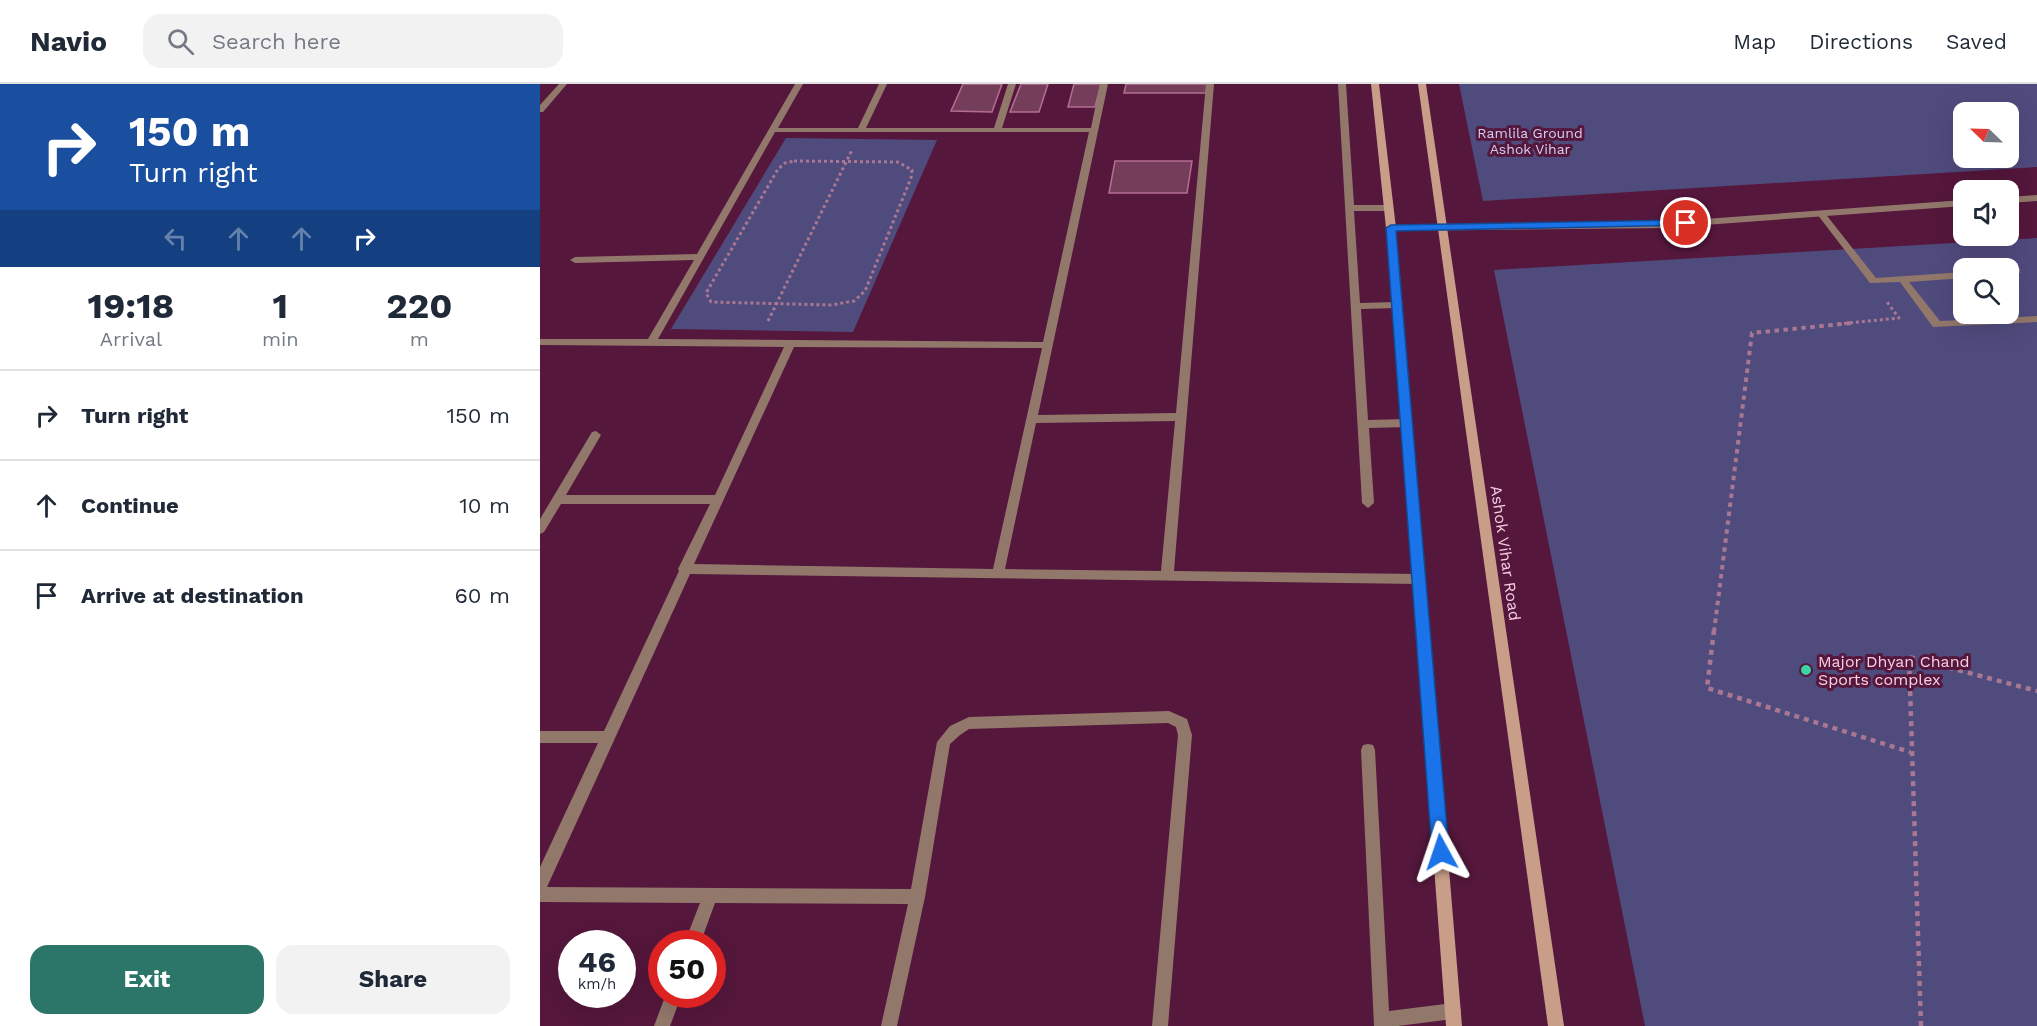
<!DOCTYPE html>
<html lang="en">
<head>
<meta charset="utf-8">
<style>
	body { margin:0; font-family:"Work Sans",sans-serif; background:#f2f2f3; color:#1f2937; height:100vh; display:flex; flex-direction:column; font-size:22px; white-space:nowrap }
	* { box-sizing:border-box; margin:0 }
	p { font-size:20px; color:#747a83 }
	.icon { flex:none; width:33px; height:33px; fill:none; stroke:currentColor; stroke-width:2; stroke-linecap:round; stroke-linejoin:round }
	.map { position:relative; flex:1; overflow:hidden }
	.drawer { display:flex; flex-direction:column; background:#fff; width:540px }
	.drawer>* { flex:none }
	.guide { background:#1a4fa0; color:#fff; overflow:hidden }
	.needle { width:39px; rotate:293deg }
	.controls { position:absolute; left:1413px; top:18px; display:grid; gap:12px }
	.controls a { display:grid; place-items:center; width:66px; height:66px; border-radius:12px; background:#fff; box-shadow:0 6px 24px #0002; font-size:30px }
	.speed { position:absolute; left:18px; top:846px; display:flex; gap:12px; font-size:30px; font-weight:700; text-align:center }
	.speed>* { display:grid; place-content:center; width:78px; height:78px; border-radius:50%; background:#fff; box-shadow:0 6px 24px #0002; line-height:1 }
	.speed small { font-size:15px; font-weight:400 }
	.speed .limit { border:9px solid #d22; background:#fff; color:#111 }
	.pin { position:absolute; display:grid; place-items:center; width:51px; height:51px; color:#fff; margin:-26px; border:3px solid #fff; border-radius:50%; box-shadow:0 2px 6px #0007 }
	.me { position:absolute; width:66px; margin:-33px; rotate:355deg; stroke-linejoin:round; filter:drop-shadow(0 0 4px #0008) }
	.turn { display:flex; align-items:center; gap:21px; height:126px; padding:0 30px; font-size:27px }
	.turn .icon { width:78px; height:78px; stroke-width:2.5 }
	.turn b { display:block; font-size:42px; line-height:51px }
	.lanes { display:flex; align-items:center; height:57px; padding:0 30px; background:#0003; justify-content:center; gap:30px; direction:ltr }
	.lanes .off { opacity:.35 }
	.eta { display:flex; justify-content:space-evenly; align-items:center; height:102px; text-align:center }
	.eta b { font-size:36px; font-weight:700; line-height:42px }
	.primary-button { display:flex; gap:12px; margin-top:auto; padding:12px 30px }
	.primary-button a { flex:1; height:69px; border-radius:18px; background:#2b7668; color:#fff; font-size:24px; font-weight:700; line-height:69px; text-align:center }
	.primary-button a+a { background:#f2f2f3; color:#1f2937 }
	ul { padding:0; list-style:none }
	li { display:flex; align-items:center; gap:18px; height:90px; padding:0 30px; border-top:2px solid #e0e1e3 }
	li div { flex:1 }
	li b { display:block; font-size:22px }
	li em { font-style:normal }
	header { display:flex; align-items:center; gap:36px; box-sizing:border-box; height:84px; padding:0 30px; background:#fff; border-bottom:2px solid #e0e1e3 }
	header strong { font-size:28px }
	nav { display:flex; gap:33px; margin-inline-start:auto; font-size:21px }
	.search { width:420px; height:54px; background:#f2f2f3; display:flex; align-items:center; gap:15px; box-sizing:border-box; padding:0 21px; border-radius:18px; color:#747a83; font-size:22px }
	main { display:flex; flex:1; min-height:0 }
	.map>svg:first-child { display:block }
	.green { fill:#504b7d; fill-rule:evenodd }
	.building { fill:#743e5b; stroke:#b56e93; stroke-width:1.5 }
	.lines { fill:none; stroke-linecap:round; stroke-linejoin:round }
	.path-far2 { stroke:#a97792; stroke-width:3; stroke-dasharray:3 3; stroke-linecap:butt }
	.path-far1 { stroke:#a97792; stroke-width:4; stroke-dasharray:4.5 4.5; stroke-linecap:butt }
	.path { stroke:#a97792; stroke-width:4.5; stroke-dasharray:5 5; stroke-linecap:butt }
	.lane { fill:#92786b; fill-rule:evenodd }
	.street { fill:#92786b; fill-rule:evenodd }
	.secondary { fill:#c89e89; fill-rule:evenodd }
	.route { fill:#1a73e8; stroke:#114b97; stroke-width:1.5 }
	.poi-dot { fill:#3ad4a5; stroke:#55173c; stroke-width:2 }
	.labels { text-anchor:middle; stroke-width:6; stroke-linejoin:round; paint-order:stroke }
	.far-park-label { font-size:14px; fill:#d2d1f2; stroke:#55173c }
	.street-label { font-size:16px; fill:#f7cfe2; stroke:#55173c }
	.poi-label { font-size:16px; fill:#f7cfe2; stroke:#55173c; text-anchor:start }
</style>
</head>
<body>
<header>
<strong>Navio</strong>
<div class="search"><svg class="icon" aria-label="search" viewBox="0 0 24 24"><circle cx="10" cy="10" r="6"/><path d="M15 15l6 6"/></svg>Search here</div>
<nav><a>Map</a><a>Directions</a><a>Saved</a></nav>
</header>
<main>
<section class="drawer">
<div class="guide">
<div class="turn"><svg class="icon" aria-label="right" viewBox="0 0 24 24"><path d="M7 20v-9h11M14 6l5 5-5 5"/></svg><div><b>150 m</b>Turn right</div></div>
<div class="lanes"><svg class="icon off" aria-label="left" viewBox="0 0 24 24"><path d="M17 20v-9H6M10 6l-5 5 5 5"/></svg><svg class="icon off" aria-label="ahead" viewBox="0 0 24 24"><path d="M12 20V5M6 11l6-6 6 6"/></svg><svg class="icon off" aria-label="ahead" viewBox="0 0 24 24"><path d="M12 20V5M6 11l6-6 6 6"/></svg><svg class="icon" aria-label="right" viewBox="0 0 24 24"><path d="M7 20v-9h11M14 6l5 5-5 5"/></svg></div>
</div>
<div class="eta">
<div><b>19:18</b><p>Arrival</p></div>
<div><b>1</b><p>min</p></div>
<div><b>220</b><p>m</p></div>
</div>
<ul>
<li><svg class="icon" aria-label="right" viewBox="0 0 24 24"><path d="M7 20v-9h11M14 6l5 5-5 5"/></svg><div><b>Turn right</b></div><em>150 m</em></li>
<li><svg class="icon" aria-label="ahead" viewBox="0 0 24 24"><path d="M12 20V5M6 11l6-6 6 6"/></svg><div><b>Continue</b></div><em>10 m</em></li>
<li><svg class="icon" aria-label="arrive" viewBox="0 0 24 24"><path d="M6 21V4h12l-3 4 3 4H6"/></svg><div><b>Arrive at destination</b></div><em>60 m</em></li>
</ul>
<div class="primary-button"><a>Exit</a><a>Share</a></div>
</section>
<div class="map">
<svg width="1497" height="942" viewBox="0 0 1497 942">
	<rect width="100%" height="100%" fill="#55173c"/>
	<g class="green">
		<path d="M919,0H1497V83L943,117ZM1424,28H1468V74H1424Z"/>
		<path d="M246,54L397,56L313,248L131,245Z"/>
		<path d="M1497,154V942H1105L954,186ZM1424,184H1468V230H1424Z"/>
	</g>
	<g class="building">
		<path d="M423,0H462L452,28L411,27Z"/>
		<path d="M481,0H508L499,28H470Z"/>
		<path d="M534,0H561L555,23H528Z"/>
		<path d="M586,0H667L666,9H584Z"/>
		<path d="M575,77H652L647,109H569Z"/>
	</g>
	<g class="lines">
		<g class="path-far2">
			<path d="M254,77L358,78L372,86L371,94L325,207L314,217L291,221L171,218L166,209L238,85L245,79Z"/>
			<path d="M228,237L312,66"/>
			<path d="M1298,240L1359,234L1347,218"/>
		</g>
		<path class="path-far1" d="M1174,548L1212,249L1312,239"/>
		<g class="path">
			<path d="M1174,546L1167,604L1370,668"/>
			<path d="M1381,942L1369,573L1497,607"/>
		</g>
		<g class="lane">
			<path d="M798,0H806L814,121H849L853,124L849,127H814L820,219L857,218L862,221L857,224L821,225L828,336L867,335L872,339L867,343L829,344L834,419L828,424L822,419Z"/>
			<path d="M1281,127L1284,128L1336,194L1424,188V194L1369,198L1400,237L1497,232V238L1393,243L1360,198L1330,199L1277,130Z"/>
			<path d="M1477,184L1480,185V189L1468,191V185Z"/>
		</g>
		<g class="street">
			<path d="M19,0H27L3,28H0V21Z"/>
			<path d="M255,0H263L238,44H318L339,0H347L326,44H454L468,0H476L462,44H551L560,0H568L498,331L636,329L666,0H674L634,487L879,490L883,491L885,495L883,499L879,500L150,490L7,803L371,805L397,658L410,642L429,633L629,627L647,635L652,651L628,942H612L638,651L636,643L628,639L429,645L420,651L410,660L385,813L357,942H341L368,820L175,819L160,860H144L160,819L0,818V783L58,659H0V647H64L139,487L138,485L170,420H21L4,448L0,450V435L52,348L56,347L61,351L26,411H175L244,263L0,261V255H108L154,176L35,179L30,176L35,173L157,170ZM235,48H549L503,258L118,255ZM254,263L502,264L453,485L154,480ZM635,337L621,487L465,485L496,339Z"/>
			<path d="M1497,111V117L1468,119V113Z"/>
			<path d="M1424,116V122L1123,144L851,147L846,144L851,141L1123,138Z"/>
			<path d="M828,660L833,661L835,666L849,927L913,919L919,921L921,927L919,933L913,935L858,942H834L821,666L823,661Z"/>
			<path d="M126,910H142L130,942H114Z"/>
		</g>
		<g class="secondary">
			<path d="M831,0H839L856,144L922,942H906L846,144Z"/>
			<path d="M878,0H886L1024,942H1008Z"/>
		</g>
	</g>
	<path class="route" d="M1146,136L1149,137V141L856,147L909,768L907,774L901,776L895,774L892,768L846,144L851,141Z"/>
	<circle class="poi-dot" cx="1266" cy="586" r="6"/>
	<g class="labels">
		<g class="far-park-label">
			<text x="990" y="54">Ramlila Ground<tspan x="990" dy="16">Ashok Vihar</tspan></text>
		</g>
		<g class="street-label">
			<text transform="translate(966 469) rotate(82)" y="6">Ashok Vihar Road</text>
		</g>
		<g class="poi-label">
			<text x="1278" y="583">Major Dhyan Chand<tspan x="1278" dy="18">Sports complex</tspan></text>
		</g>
	</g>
</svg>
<div class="controls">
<a><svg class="needle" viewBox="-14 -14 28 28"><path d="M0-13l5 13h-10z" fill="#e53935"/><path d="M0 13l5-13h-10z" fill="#747a83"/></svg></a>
<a><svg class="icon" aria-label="sound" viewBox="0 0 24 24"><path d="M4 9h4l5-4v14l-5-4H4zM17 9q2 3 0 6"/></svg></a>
<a><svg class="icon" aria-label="search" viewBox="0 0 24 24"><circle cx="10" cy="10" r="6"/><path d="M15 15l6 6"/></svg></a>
</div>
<div class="speed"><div>46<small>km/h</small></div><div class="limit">50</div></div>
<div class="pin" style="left:1146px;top:139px;background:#d93025"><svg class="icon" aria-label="arrive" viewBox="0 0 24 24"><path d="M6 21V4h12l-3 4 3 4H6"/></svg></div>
<svg class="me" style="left:901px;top:768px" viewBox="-20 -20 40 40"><path d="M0-17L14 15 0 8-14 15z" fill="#1a73e8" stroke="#fff" stroke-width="4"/></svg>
</div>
</main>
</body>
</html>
